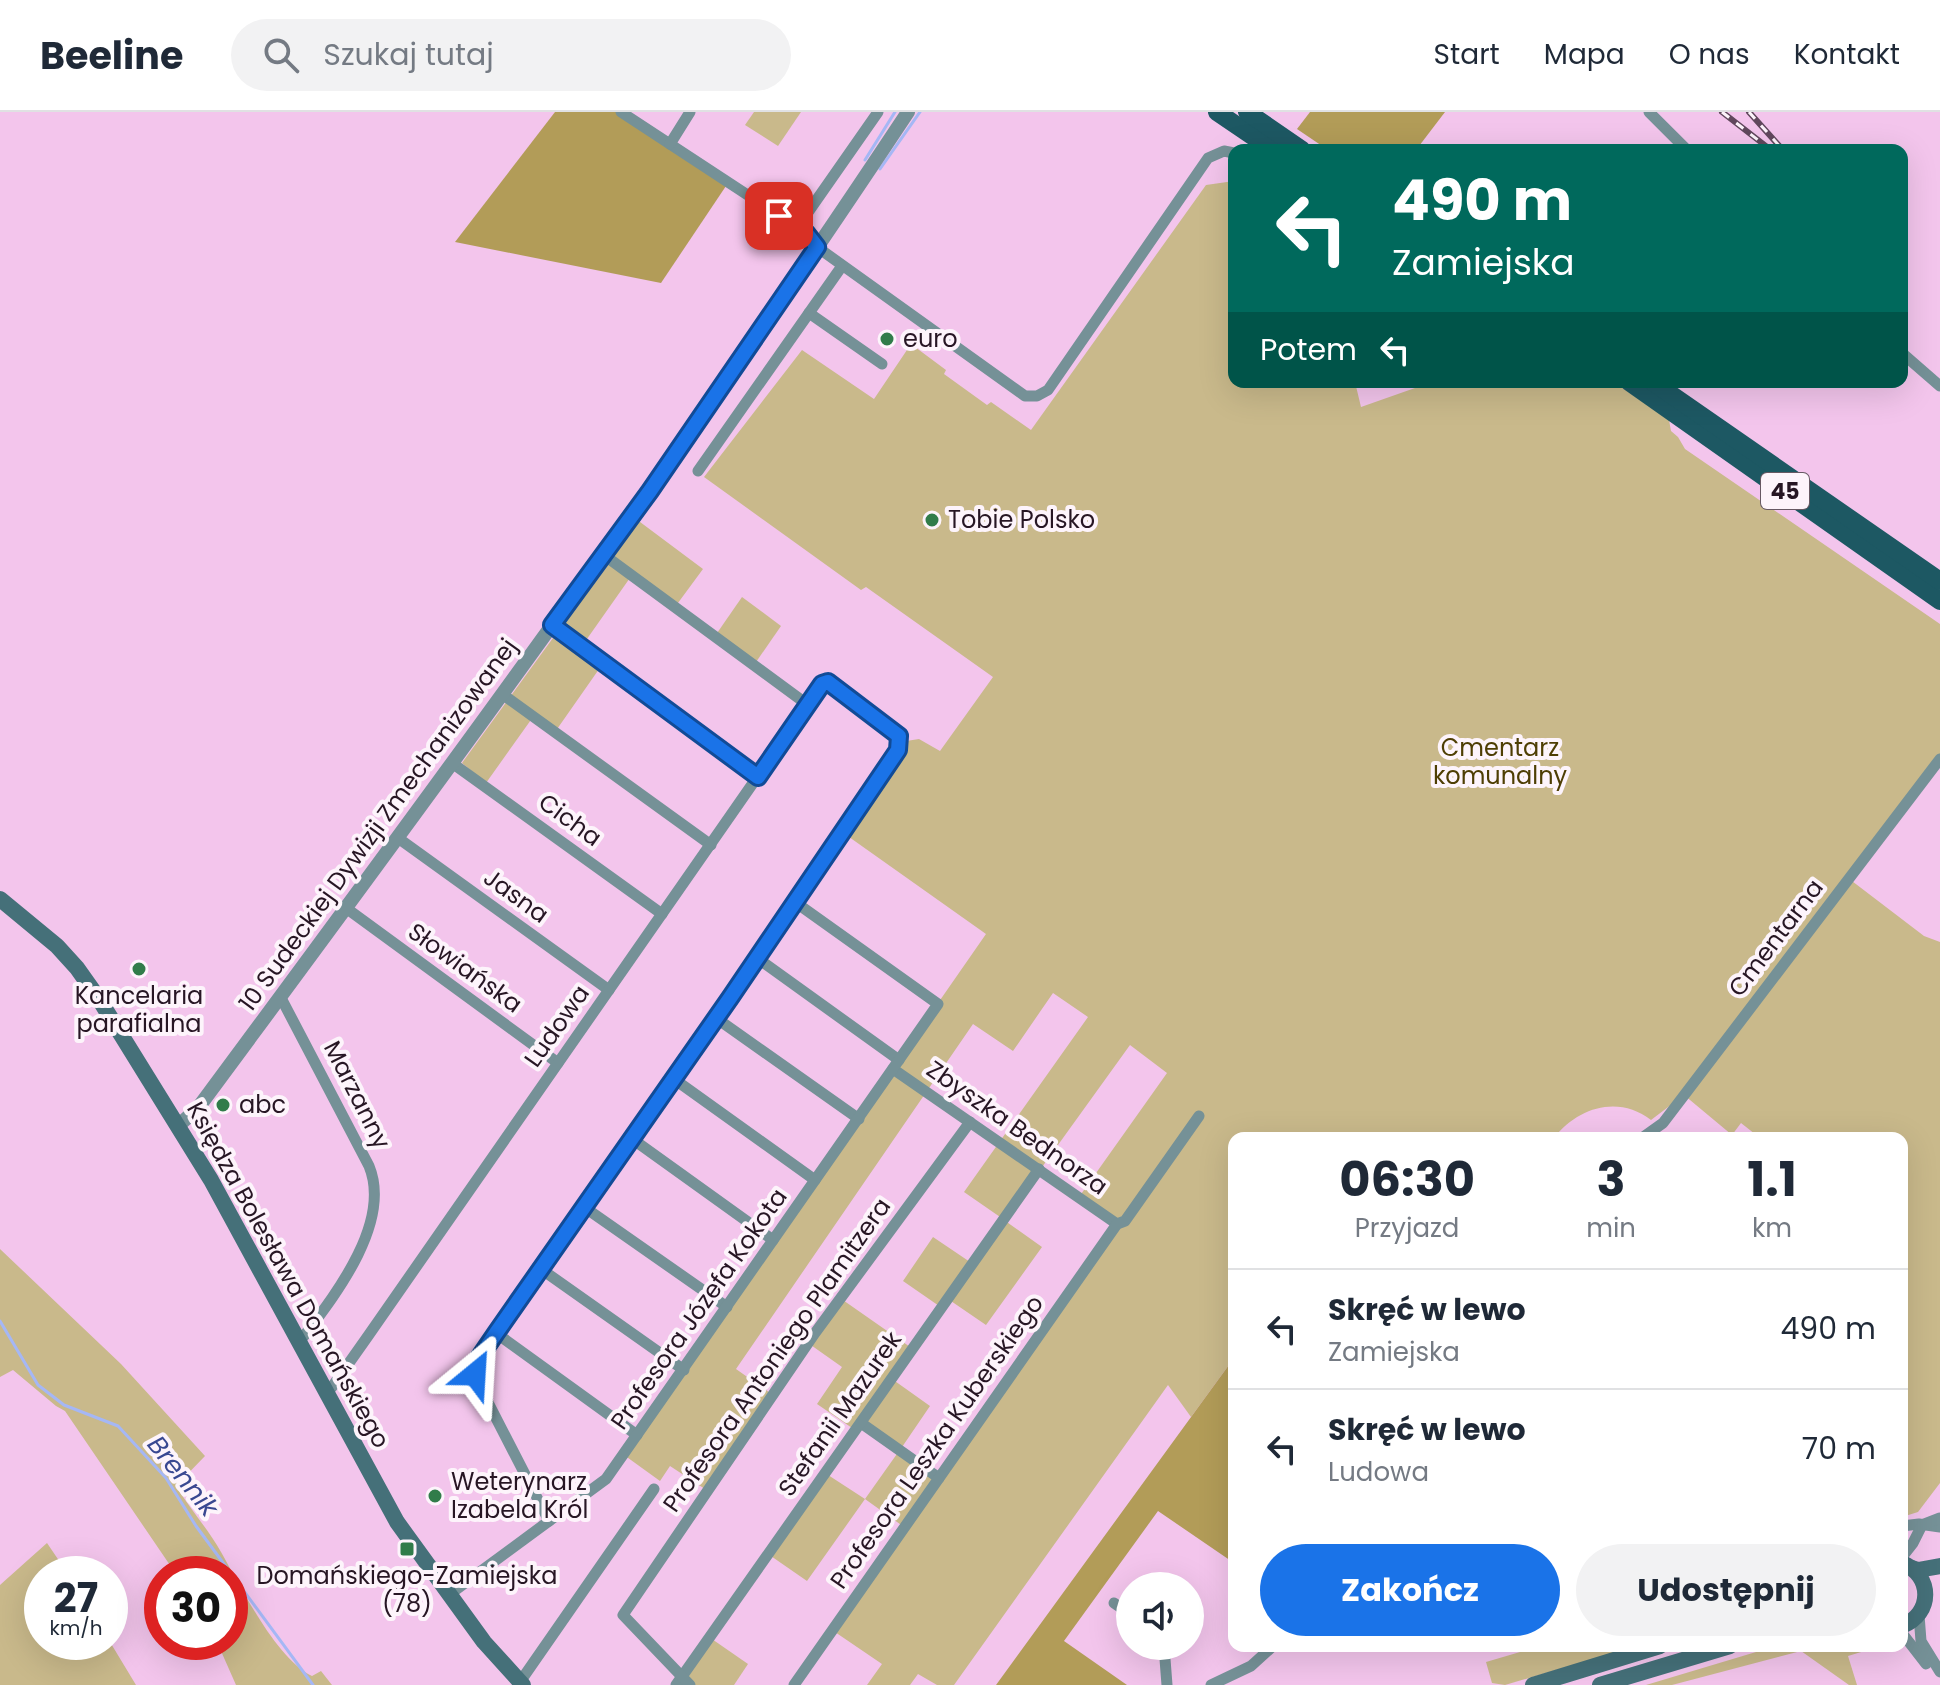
<!DOCTYPE html>
<html lang="pl">
<head>
<meta charset="utf-8">
<style>
	body { margin:0; font-family:Poppins,sans-serif; background:#f2f2f3; color:#1f2937; height:100vh; display:flex; flex-direction:column; font-size:30px; white-space:nowrap }
	* { box-sizing:border-box; margin:0 }
	p { font-size:26px; color:#747a83 }
	.icon { flex:none; width:44px; height:44px; fill:none; stroke:currentColor; stroke-width:2; stroke-linecap:round; stroke-linejoin:round }
	.map { position:relative; flex:1; overflow:hidden }
	.sheet { position:absolute; left:1228px; top:1020px; width:680px; height:520px; display:flex; flex-direction:column; background:#fff; border-radius:16px; box-shadow:0 8px 32px #0002 }
	.sheet>* { flex:none }
	.banner { position:absolute; left:1228px; top:32px; width:680px; height:244px; border-radius:16px; box-shadow:0 8px 32px #0002; background:#00695c; color:#fff; overflow:hidden }
	.tools { position:absolute; left:1116px; top:1460px; display:grid; gap:16px }
	.tools a { display:grid; place-items:center; width:88px; height:88px; border-radius:50%; background:#fff; box-shadow:0 8px 32px #0002; font-size:40px }
	.speed { position:absolute; left:24px; top:1444px; display:flex; gap:16px; font-size:40px; font-weight:700; text-align:center }
	.speed>* { display:grid; place-content:center; width:104px; height:104px; border-radius:50%; background:#fff; box-shadow:0 8px 32px #0002; line-height:1 }
	.speed small { font-size:20px; font-weight:400 }
	.speed .limit { border:12px solid #d22; background:#fff; color:#111 }
	.pin { position:absolute; display:grid; place-items:center; width:68px; height:68px; color:#fff; margin:-34px; border-radius:16px; box-shadow:0 4px 12px #0006 }
	.me { position:absolute; width:88px; margin:-44px; rotate:27deg; stroke-linejoin:round; filter:drop-shadow(0 0 6px #0008) }
	.turn { display:flex; align-items:center; gap:28px; height:168px; padding:0 32px; font-size:36px }
	.turn .icon { width:104px; height:104px; stroke-width:2.5 }
	.turn b { display:block; font-size:56px; line-height:68px }
	.then { display:flex; align-items:center; height:76px; padding:0 32px; background:#0003; gap:16px; font-size:30px }
	.eta { display:flex; justify-content:space-evenly; align-items:center; height:136px; text-align:center }
	.eta b { font-size:48px; font-weight:700; line-height:56px }
	.primary-button { display:flex; gap:16px; margin-top:auto; padding:16px 32px }
	.primary-button a { flex:1; height:92px; border-radius:48px; background:#1a73e8; color:#fff; font-size:32px; font-weight:700; line-height:92px; text-align:center }
	.primary-button a+a { background:#f2f2f3; color:#1f2937 }
	ul { padding:0; list-style:none }
	li { display:flex; align-items:center; gap:24px; height:120px; padding:0 32px; border-top:2px solid #e0e1e3 }
	li div { flex:1 }
	li b { display:block; font-size:30px }
	li em { font-style:normal }
	header { display:flex; align-items:center; gap:48px; box-sizing:border-box; height:112px; padding:0 40px; background:#fff; border-bottom:2px solid #e0e1e3 }
	header strong { font-size:38px }
	nav { display:flex; gap:44px; margin-inline-start:auto; font-size:28px }
	.search { width:560px; height:72px; background:#f2f2f3; display:flex; align-items:center; gap:20px; box-sizing:border-box; padding:0 28px; border-radius:44px; color:#747a83; font-size:30px }
	.map>svg:first-child { display:block }
	.green { fill:#c9b98b }
	.forest { fill:#b29c58 }
	.lines { fill:none; stroke-linecap:round; stroke-linejoin:round }
	.stream { stroke:#a5b7f5; stroke-width:3 }
	.minor { stroke:#759197; stroke-width:11 }
	.tertiary { stroke:#759197; stroke-width:14 }
	.secondary { stroke:#457079; stroke-width:16 }
	.primary { stroke:#1d5863; stroke-width:18 }
	.rail-casing { stroke:#61485d; stroke-width:6 }
	.rail { stroke:#fdf4fb; stroke-width:3; stroke-dasharray:9; stroke-linecap:butt }
	.route-casing { stroke:#114b97; stroke-width:20 }
	.route { stroke:#1a73e8; stroke-width:14 }
	.poi-dot { fill:#317c4a; stroke:#fdf4fb; stroke-width:3 }
	.labels { text-anchor:middle; stroke-width:8; stroke-linejoin:round; paint-order:stroke }
	.shield { fill:#fdf4fb; stroke:#675964; stroke-width:2 }
	.shield-label { font-size:22px; font-weight:bold; fill:#271624 }
	.poi-label { font-size:24px; fill:#271624; stroke:#fdf4fb; text-anchor:start }
	.park-label { font-size:24px; fill:#4e3e04; stroke:#fdf4fb }
	.street-label { font-size:24px; fill:#271624; stroke:#fdf4fb }
	.water-label { font-size:26px; font-style:italic; fill:#394891; stroke:#fdf4fb }
</style>
</head>
<body>
<header>
<strong>Beeline</strong>
<div class="search"><svg class="icon" aria-label="search" viewBox="0 0 24 24"><circle cx="10" cy="10" r="6"/><path d="M15 15l6 6"/></svg>Szukaj tutaj</div>
<nav><a>Start</a><a>Mapa</a><a>O nas</a><a>Kontakt</a></nav>
</header>
<div class="map">
<svg width="1940" height="1573" viewBox="0 0 1940 1573">
	<rect width="100%" height="100%" fill="#f3c5ec"/>
	<g class="green">
		<path d="M754,0H801L778,34L745,13Z"/>
		<path d="M1234,69V270H1355L1361,295L1432,270H1614L1669,308L1671,319L1678,325L1685,337L1940,512V643L1848,766L1924,824L1940,830V1371L1918,1400L1902,1405V1026H1760L1741,1011L1732,1023L1684,983L1651,1008C1619,983 1578,995 1554,1026H1234V1246L1191,1305L1168,1273L954,1573H937L918,1562L910,1573H867L882,1552L832,1518L904,1415L865,1387L807,1469L768,1442L825,1361L865,1387L899,1339L861,1311L855,1318L817,1292L842,1255L808,1231L840,1186L913,1237L892,1267L930,1294L900,1338L938,1366L1116,1112L1079,1085L1167,961L1130,933L1004,1108L1042,1135L986,1213L948,1187L942,1196L903,1169L933,1125L973,1152L1003,1107L964,1080L1088,905L1053,881L1013,939L973,912L736,1257L773,1283L708,1379L670,1354L660,1369L624,1343L986,822L842,720L900,630L919,627L940,639L993,565L866,475L861,478L704,365L802,238L874,287L911,232L946,258L944,262L987,293L991,290L1031,318L1206,73Z"/>
		<path d="M632,404L703,457L675,495L632,463L582,534L604,550L555,620L533,605L486,671L462,651L561,515L604,443Z"/>
		<path d="M742,485L781,514L754,553L715,524Z"/>
		<path d="M0,1137L121,1252L205,1344L176,1374C190,1397 208,1417 221,1440C241,1475 276,1547 312,1564L321,1559L332,1573H236L217,1530H230V1462H176L65,1299L56,1294L13,1258L0,1265Z"/>
		<path d="M47,1431L68,1462H42V1530H110L136,1573H0V1473Z"/>
		<path d="M709,1525L748,1552L734,1573H676Z"/>
		<path d="M1541,1534H1637L1505,1573L1492,1571L1486,1550Z"/>
		<path d="M1776,1534H1881L1848,1544L1857,1573H1849L1801,1539L1672,1573H1646Z"/>
	</g>
	<g class="forest">
		<path d="M555,0H621L728,71L661,171L455,130Z"/>
		<path d="M1310,0H1445L1416,38H1328L1297,17Z"/>
		<path d="M1234,1246V1451L1158,1399L1064,1529L1127,1573H996Z"/>
	</g>
	<g class="lines">
		<g class="stream">
			<path d="M865,48L895,0"/>
			<path d="M880,57L920,0"/>
			<path d="M0,1209L38,1273L64,1293L118,1314L166,1366L196,1414L313,1573"/>
		</g>
		<g class="minor">
			<path d="M621,0L807,122L817,135L1025,284H1037L1048,278L1208,46L1224,39L1234,41"/>
			<path d="M1649,0L1687,38"/>
			<path d="M670,32L690,0"/>
			<path d="M797,116L878,0"/>
			<path d="M809,201L882,252"/>
			<path d="M1902,241L1940,274"/>
			<path d="M698,359L842,154"/>
			<path d="M604,443L808,593"/>
			<path d="M552,513L758,665"/>
			<path d="M502,582L711,733"/>
			<path d="M452,651L662,802"/>
			<path d="M398,726L609,878"/>
			<path d="M346,796L558,951"/>
			<path d="M757,846L899,948"/>
			<path d="M280,884L369,1054C392,1110 336,1182 304,1224L298,1229"/>
			<path d="M716,906L859,1007"/>
			<path d="M893,957L1117,1112"/>
			<path d="M674,967L815,1068"/>
			<path d="M631,1026L773,1128"/>
			<path d="M1642,1026L1663,1011L1940,647"/>
			<path d="M584,1095L727,1195"/>
			<path d="M541,1157L684,1258"/>
			<path d="M496,1221L637,1323"/>
			<path d="M325,1279L332,1275L368,1224L822,572H833L899,624L898,638L475,1256L478,1271L549,1409"/>
			<path d="M861,1311L939,1366"/>
			<path d="M1902,1414L1919,1412L1940,1415"/>
			<path d="M1902,1445L1913,1431L1922,1413L1940,1406"/>
			<path d="M450,1482L606,1367L938,892L795,790"/>
			<path d="M1114,1491L1130,1502"/>
			<path d="M1919,1503L1921,1529L1940,1560"/>
			<path d="M1902,1521L1926,1552"/>
			<path d="M1164,1534L1167,1573"/>
			<path d="M520,1570L654,1377"/>
			<path d="M676,1573L1039,1057"/>
			<path d="M690,1573L623,1503L815,1221L970,1010"/>
			<path d="M794,1573L1117,1112L1125,1109L1199,1004"/>
			<path d="M1211,1573L1251,1554L1273,1534"/>
		</g>
		<path class="tertiary" d="M179,1013L198,996C441,668 683,340 908,0"/>
		<g class="secondary">
			<path d="M0,787L57,834L77,856L99,887L211,1068L397,1410L484,1530L523,1573"/>
			<path d="M1902,1451C1933,1463 1933,1502 1902,1514"/>
			<path d="M1912,1456L1918,1458L1940,1454"/>
			<path d="M1533,1573L1660,1534"/>
			<path d="M1600,1573L1730,1534"/>
		</g>
		<g class="primary">
			<path d="M1217,0L1273,38"/>
			<path d="M1247,0L1302,38"/>
			<path d="M1629,270L1940,489"/>
			<path d="M1653,270L1940,469"/>
		</g>
		<g class="rail-casing">
			<g id="rail">
				<path d="M1722,0L1771,38"/>
				<path d="M1749,0L1783,38"/>
			</g>
		</g>
		<use href="#rail" class="rail"/>
	</g>
	<g class="lines">
		<g class="route-casing">
			<path id="route" d="M475,1262L477,1249L496,1221L730,886L898,638L899,624L828,570L822,572L758,665L552,513L650,379L817,135L807,122L779,104"/>
		</g>
		<use href="#route" class="route"/>
	</g>
	<g class="poi-dot">
		<circle cx="887" cy="227" r="8"/>
		<circle cx="932" cy="408" r="8"/>
		<circle cx="139" cy="857" r="8"/>
		<circle cx="223" cy="993" r="8"/>
		<circle cx="435" cy="1384" r="8"/>
		<rect x="399" y="1429" width="16" height="16" rx="4"/>
	</g>
	<g class="labels">
		<rect class="shield" x="1761" y="361" width="48" height="36" rx="6"/>
		<g class="shield-label">
			<text x="1785" y="387">45</text>
		</g>
		<g class="poi-label">
			<text x="903" y="235">euro</text>
			<text x="948" y="416">Tobie Polsko</text>
			<text x="139" y="892" text-anchor="middle">Kancelaria<tspan x="139" dy="28">parafialna</tspan></text>
			<text x="239" y="1001">abc</text>
			<text x="451" y="1378">Weterynarz<tspan x="451" dy="28">Izabela Król</tspan></text>
			<text x="407" y="1472" text-anchor="middle">Domańskiego-Zamiejska<tspan x="407" dy="28">(78)</tspan></text>
		</g>
		<g class="park-label">
			<text x="1500" y="644">Cmentarz<tspan x="1500" dy="28">komunalny</tspan></text>
		</g>
		<g class="street-label">
			<text transform="translate(570 708) rotate(36)" y="8">Cicha</text>
			<text transform="translate(378 713) rotate(-54)" y="8">10 Sudeckiej Dywizji Zmechanizowanej</text>
			<text transform="translate(516 784) rotate(36)" y="8">Jasna</text>
			<text transform="translate(1776 826) rotate(-53)" y="8">Cmentarna</text>
			<text transform="translate(465 856) rotate(36)" y="8">Słowiańska</text>
			<text transform="translate(557 914) rotate(-55)" y="8">Ludowa</text>
			<text transform="translate(357 983) rotate(63)" y="8">Marzanny</text>
			<text transform="translate(1017 1016) rotate(35)" y="8">Zbyszka Bednorza</text>
			<text transform="translate(288 1163) rotate(61)" y="8">Księdza Bolesława Domańskiego</text>
			<text transform="translate(699 1197) rotate(-55)" y="8">Profesora Józefa Kokota</text>
			<text transform="translate(777 1243) rotate(-55)" y="8">Profesora Antoniego Plamitzera</text>
			<text transform="translate(840 1302) rotate(-55)" y="8">Stefanii Mazurek</text>
			<text transform="translate(937 1330) rotate(-55)" y="8">Profesora Leszka Kuberskiego</text>
		</g>
		<g class="water-label">
			<text transform="translate(183 1364) rotate(51)" y="9">Brennik</text>
		</g>
	</g>
</svg>
<div class="tools">
<a><svg class="icon" aria-label="sound" viewBox="0 0 24 24"><path d="M4 9h4l5-4v14l-5-4H4zM17 9q2 3 0 6"/></svg></a>
</div>
<div class="speed"><div>27<small>km/h</small></div><div class="limit">30</div></div>
<div class="pin" style="left:779px;top:104px;background:#d93025"><svg class="icon" aria-label="arrive" viewBox="0 0 24 24"><path d="M6 21V4h12l-3 4 3 4H6"/></svg></div>
<svg class="me" style="left:475px;top:1262px" viewBox="-20 -20 40 40"><path d="M0-17L14 15 0 8-14 15z" fill="#1a73e8" stroke="#fff" stroke-width="4"/></svg>
<div class="banner">
<div class="turn"><svg class="icon" aria-label="left" viewBox="0 0 24 24"><path d="M17 20v-9H6M10 6l-5 5 5 5"/></svg><div><b>490 m</b>Zamiejska</div></div>
<div class="then">Potem<svg class="icon" aria-label="left" viewBox="0 0 24 24"><path d="M17 20v-9H6M10 6l-5 5 5 5"/></svg></div>
</div>
<section class="sheet">
<div class="eta">
<div><b>06:30</b><p>Przyjazd</p></div>
<div><b>3</b><p>min</p></div>
<div><b>1.1</b><p>km</p></div>
</div>
<ul>
<li><svg class="icon" aria-label="left" viewBox="0 0 24 24"><path d="M17 20v-9H6M10 6l-5 5 5 5"/></svg><div><b>Skręć w lewo</b><p>Zamiejska</p></div><em>490 m</em></li>
<li><svg class="icon" aria-label="left" viewBox="0 0 24 24"><path d="M17 20v-9H6M10 6l-5 5 5 5"/></svg><div><b>Skręć w lewo</b><p>Ludowa</p></div><em>70 m</em></li>
</ul>
<div class="primary-button"><a>Zakończ</a><a>Udostępnij</a></div>
</section>
</div>
</body>
</html>
